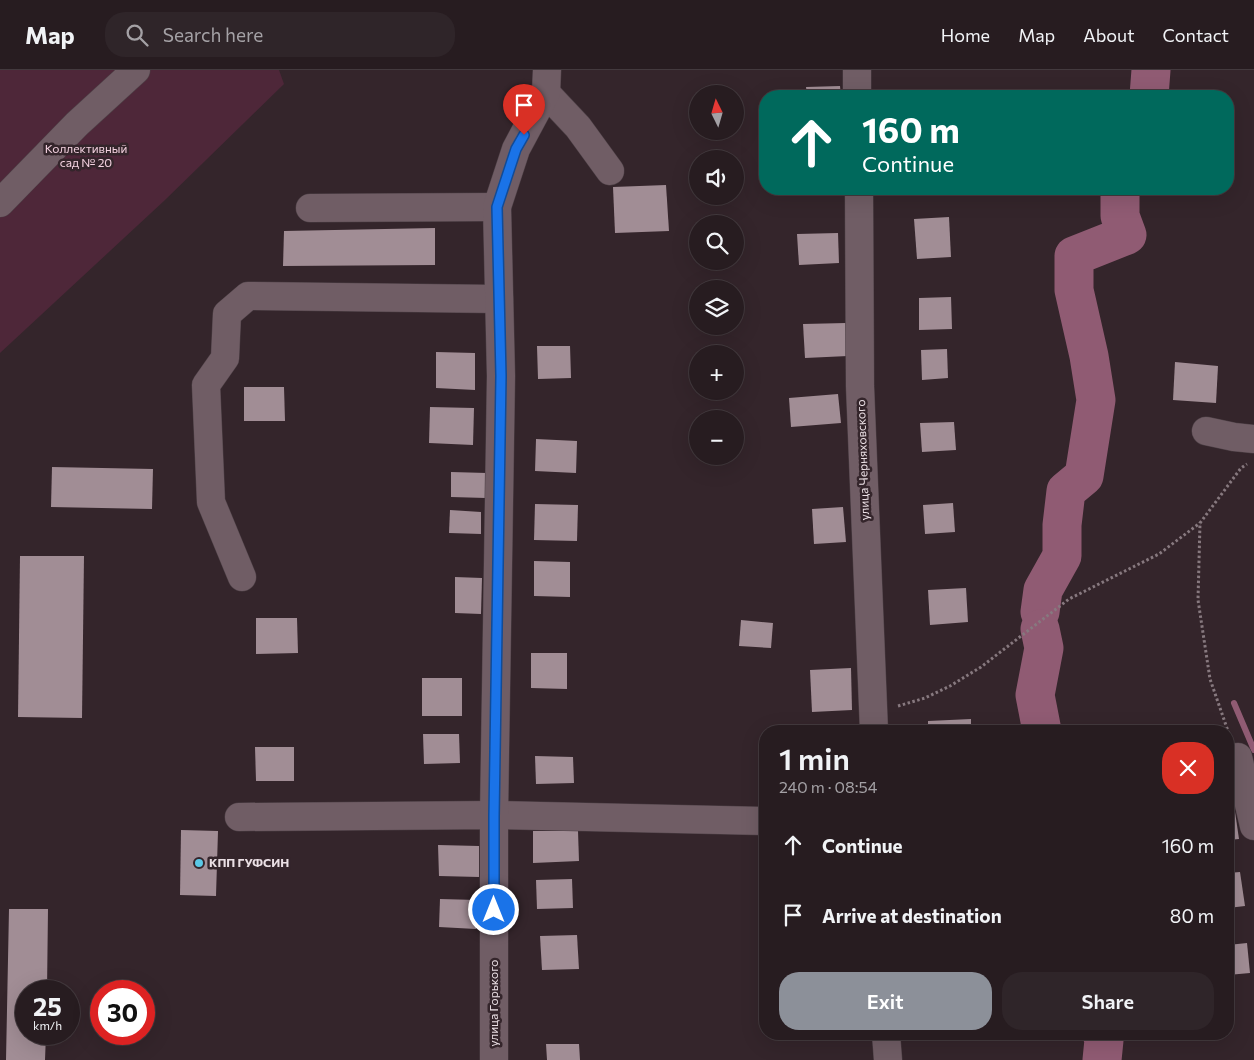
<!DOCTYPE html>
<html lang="en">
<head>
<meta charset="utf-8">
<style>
	body { margin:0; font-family:Commissioner,sans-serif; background:#2f2529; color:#f1f3f6; height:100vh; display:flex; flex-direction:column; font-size:19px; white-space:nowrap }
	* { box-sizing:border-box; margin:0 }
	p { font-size:16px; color:#a4a1a5 }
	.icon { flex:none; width:28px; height:28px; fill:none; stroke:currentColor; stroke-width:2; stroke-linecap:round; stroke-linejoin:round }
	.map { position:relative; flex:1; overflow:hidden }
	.drawer { position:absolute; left:759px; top:655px; width:475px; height:315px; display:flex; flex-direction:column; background:#271c20; border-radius:20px; box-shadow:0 5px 20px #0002,0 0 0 1px #433a3e }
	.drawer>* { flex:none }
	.banner { position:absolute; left:759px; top:20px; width:475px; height:105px; border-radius:20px; box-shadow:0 5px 20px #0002,0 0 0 1px #433a3e; background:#00695c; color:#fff; overflow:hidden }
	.needle { width:32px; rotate:355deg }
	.buttons { position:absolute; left:689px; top:15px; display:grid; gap:10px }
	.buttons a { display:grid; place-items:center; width:55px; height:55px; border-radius:50%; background:#271c20; box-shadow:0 5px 20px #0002,0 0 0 1px #433a3e; font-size:25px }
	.speed { position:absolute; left:15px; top:910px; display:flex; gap:10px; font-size:25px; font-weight:700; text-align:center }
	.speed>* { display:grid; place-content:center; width:65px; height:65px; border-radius:50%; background:#271c20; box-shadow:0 5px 20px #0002,0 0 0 1px #433a3e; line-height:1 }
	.speed small { font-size:12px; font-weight:400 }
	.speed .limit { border:8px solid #d22; background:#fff; color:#111 }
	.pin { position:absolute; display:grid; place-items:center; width:42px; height:42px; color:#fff; margin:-51px -21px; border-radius:50% 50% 50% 0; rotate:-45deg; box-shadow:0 0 5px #0007 }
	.pin .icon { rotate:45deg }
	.me { position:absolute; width:55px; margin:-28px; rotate:0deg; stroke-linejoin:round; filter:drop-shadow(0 0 4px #0008) }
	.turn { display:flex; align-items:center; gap:18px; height:105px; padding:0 20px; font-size:22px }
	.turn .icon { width:65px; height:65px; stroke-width:2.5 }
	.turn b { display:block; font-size:35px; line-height:42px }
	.round { display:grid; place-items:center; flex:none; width:52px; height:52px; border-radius:20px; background:#2f2529 }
	.head { display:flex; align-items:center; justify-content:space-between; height:85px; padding:0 20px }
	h1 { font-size:30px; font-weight:600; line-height:38px }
	.action { display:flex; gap:10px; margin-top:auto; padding:10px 20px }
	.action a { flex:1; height:58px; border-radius:20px; background:#8c9099; color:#fff; font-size:20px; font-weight:600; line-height:58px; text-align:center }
	.action a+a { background:#2f2529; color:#f1f3f6 }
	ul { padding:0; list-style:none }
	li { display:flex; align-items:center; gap:15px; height:70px; padding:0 20px }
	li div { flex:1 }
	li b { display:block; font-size:19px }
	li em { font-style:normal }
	header { display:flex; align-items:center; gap:30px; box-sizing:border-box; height:70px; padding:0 25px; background:#271c20; border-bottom:1px solid #433a3e }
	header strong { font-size:24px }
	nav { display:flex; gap:28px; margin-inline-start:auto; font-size:18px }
	.search { width:350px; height:45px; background:#2f2529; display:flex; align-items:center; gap:12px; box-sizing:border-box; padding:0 18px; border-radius:20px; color:#a4a1a5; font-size:19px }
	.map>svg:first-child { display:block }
	.green { fill:#4e2739 }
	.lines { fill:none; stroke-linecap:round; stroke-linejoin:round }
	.stream { stroke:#905b73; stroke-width:6 }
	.river { stroke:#905b73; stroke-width:39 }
	.building { fill:#a18d95 }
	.minor-casing { stroke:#4d4046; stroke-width:29 }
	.path { stroke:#87797f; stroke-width:3; stroke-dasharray:2.5 2.5; stroke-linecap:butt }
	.minor { stroke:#705d65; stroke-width:28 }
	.route-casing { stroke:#114b97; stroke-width:12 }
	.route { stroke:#1a73e8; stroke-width:9 }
	.poi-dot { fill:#5ac8e6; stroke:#34252b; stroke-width:2 }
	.labels { text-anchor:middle; stroke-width:5; stroke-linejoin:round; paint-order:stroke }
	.park-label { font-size:12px; fill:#f4d2e0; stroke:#34252b }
	.street-label { font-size:12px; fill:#eadfe4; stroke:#34252b }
	.poi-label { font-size:12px; font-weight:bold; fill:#eadfe4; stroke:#34252b; text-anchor:start }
</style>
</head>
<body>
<header>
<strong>Map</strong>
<div class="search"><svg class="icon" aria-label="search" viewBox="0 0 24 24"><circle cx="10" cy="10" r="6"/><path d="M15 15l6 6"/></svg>Search here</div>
<nav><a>Home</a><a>Map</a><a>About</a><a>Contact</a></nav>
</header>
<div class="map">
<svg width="1254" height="990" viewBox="0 0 1254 990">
	<rect width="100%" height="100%" fill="#34252b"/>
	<path class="green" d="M0,0H279L284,14L165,130L0,283Z"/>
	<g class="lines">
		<path class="stream" d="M1234,633L1254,680"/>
		<g class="river">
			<path d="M1149,26L1151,0"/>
			<path d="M1040,542L1043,520L1062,486V455L1066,421L1084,406L1096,330L1089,286L1074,220V186L1127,165L1120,146V119"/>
			<path d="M1040,559L1044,578L1035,625L1042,661"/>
			<path d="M1102,990L1104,970L1102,964"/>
		</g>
	</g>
	<g class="building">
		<path d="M840,16L841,26H807L806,17Z"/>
		<path d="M666,115L669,161L615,163L613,117Z"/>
		<path d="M949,147L951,187L917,189L914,149Z"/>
		<path d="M435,158V195L283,196L284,161Z"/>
		<path d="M838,163L839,193L799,195L797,164Z"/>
		<path d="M951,227L952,259L919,260V228Z"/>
		<path d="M846,253L848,286L805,288L803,254Z"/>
		<path d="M537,276H570L571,308L538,309Z"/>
		<path d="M947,279L948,308L922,310L921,280Z"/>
		<path d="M436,282L475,283V320L436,318Z"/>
		<path d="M1175,292L1218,296L1216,333L1173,330Z"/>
		<path d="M244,317H284L285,351H244Z"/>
		<path d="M838,324L841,353L791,357L789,328Z"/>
		<path d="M430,337L474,338L473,375L429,373Z"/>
		<path d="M954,352L956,380L922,382L920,353Z"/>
		<path d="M536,369L577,371L576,403L535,401Z"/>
		<path d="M52,397L153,399L152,439L51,437Z"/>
		<path d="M451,402L487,403L486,428L451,427Z"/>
		<path d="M953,433L955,462L925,464L923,435Z"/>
		<path d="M535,434L578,435L577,471L534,470Z"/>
		<path d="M843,437L846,472L814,474L812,439Z"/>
		<path d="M450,440L481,442V464L449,463Z"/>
		<path d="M20,486H84L82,648L18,647Z"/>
		<path d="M534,491L570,492V527L534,526Z"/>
		<path d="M455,507L482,508L481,544L455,543Z"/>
		<path d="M966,518L968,552L930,555L928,520Z"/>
		<path d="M256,548H297L298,583L256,584Z"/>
		<path d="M741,550L773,553L771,578L739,576Z"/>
		<path d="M531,583H567V619L531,618Z"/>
		<path d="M851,598L852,640L812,642L810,600Z"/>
		<rect x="422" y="608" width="40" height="38"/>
		<path d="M971,649V661H928V651Z"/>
		<path d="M423,664H459L460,693L424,694Z"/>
		<path d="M255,677H294V711H256Z"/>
		<path d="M535,686L573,687L574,713L536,714Z"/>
		<path d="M1228,728H1233L1239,769L1228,770Z"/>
		<path d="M181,760L218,761L216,826L180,825Z"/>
		<path d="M533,761H578L579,791L533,793Z"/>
		<path d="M438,775L479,776V807L439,806Z"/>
		<path d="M1240,802L1245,836L1228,838V803Z"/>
		<path d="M572,809L573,838L537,839L536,810Z"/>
		<path d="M440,829L477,830L476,859L439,857Z"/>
		<path d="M9,839H48L47,921H26V964H46L45,990H6Z"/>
		<path d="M577,865L579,899L542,900L540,866Z"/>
		<path d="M1247,873L1250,903L1228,905V875Z"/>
		<path d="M546,974H579L580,990H547Z"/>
	</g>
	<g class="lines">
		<g class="minor-casing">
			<g id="minor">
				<path d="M857,0V26"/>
				<path d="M546,23L578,57L610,101"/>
				<path d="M859,119L860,316L874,661"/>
				<path d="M0,133L77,54L136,0"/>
				<path d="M310,138L497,137"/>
				<path d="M1206,361L1234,367L1254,369"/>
				<path d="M242,507L211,432L206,315L225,288L227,244L248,226L499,229"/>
				<path d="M1238,687L1254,756"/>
				<path d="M239,747L494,745L765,751"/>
				<path d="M886,964L888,990"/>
				<path d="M494,990V745L501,306L497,137L516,79L546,23L547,0"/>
			</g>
		</g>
		<g class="path">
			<path d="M898,636L925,628L950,616L981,597L1069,529L1159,484L1200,453"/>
			<path d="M1229,664L1210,609L1198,530L1200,453L1241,398L1247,394"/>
		</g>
		<use href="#minor" class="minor"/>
	</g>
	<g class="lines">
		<g class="route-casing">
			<path id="route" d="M494,840V746L501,306L497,137L516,79L524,65"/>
		</g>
		<use href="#route" class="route"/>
	</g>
	<circle class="poi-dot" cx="199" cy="793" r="5"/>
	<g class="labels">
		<g class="park-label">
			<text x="86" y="83">Коллективный<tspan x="86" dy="14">сад № 20</tspan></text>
		</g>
		<g class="street-label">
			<text transform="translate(863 390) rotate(-92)" y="4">улица Черняховского</text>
			<text transform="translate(494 933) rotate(-90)" y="4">улица Горького</text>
		</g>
		<g class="poi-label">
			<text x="209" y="797">КПП ГУФСИН</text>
		</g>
	</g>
</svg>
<div class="buttons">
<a><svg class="needle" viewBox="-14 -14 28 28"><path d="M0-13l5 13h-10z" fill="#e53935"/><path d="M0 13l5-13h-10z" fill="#a4a1a5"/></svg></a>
<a><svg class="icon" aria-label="sound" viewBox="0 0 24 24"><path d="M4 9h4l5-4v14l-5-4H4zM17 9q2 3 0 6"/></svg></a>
<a><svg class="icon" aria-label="search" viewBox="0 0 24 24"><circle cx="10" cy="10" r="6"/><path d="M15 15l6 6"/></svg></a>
<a><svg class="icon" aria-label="layers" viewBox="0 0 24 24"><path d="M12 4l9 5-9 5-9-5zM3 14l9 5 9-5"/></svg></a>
<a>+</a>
<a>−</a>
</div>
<div class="speed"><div>25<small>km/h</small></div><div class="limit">30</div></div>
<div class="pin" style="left:524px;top:65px;background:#d93025"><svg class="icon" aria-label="arrive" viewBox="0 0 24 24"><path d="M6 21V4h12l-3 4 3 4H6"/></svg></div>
<svg class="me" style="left:494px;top:840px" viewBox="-20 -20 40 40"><circle r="17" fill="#1a73e8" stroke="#fff" stroke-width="3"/><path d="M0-11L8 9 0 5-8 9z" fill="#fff"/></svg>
<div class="banner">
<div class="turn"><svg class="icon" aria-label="ahead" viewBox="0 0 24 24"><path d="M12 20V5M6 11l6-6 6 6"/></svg><div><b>160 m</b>Continue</div></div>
</div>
<section class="drawer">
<div class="head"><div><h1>1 min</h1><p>240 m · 08:54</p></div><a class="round" style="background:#d93025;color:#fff"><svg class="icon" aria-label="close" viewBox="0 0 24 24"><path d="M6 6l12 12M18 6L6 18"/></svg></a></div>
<ul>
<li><svg class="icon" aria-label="ahead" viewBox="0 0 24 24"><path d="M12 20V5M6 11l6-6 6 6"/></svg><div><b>Continue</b></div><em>160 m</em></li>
<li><svg class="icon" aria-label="arrive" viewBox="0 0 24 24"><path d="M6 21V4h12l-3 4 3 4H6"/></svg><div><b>Arrive at destination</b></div><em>80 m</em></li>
</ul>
<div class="action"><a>Exit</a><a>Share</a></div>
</section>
</div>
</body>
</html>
